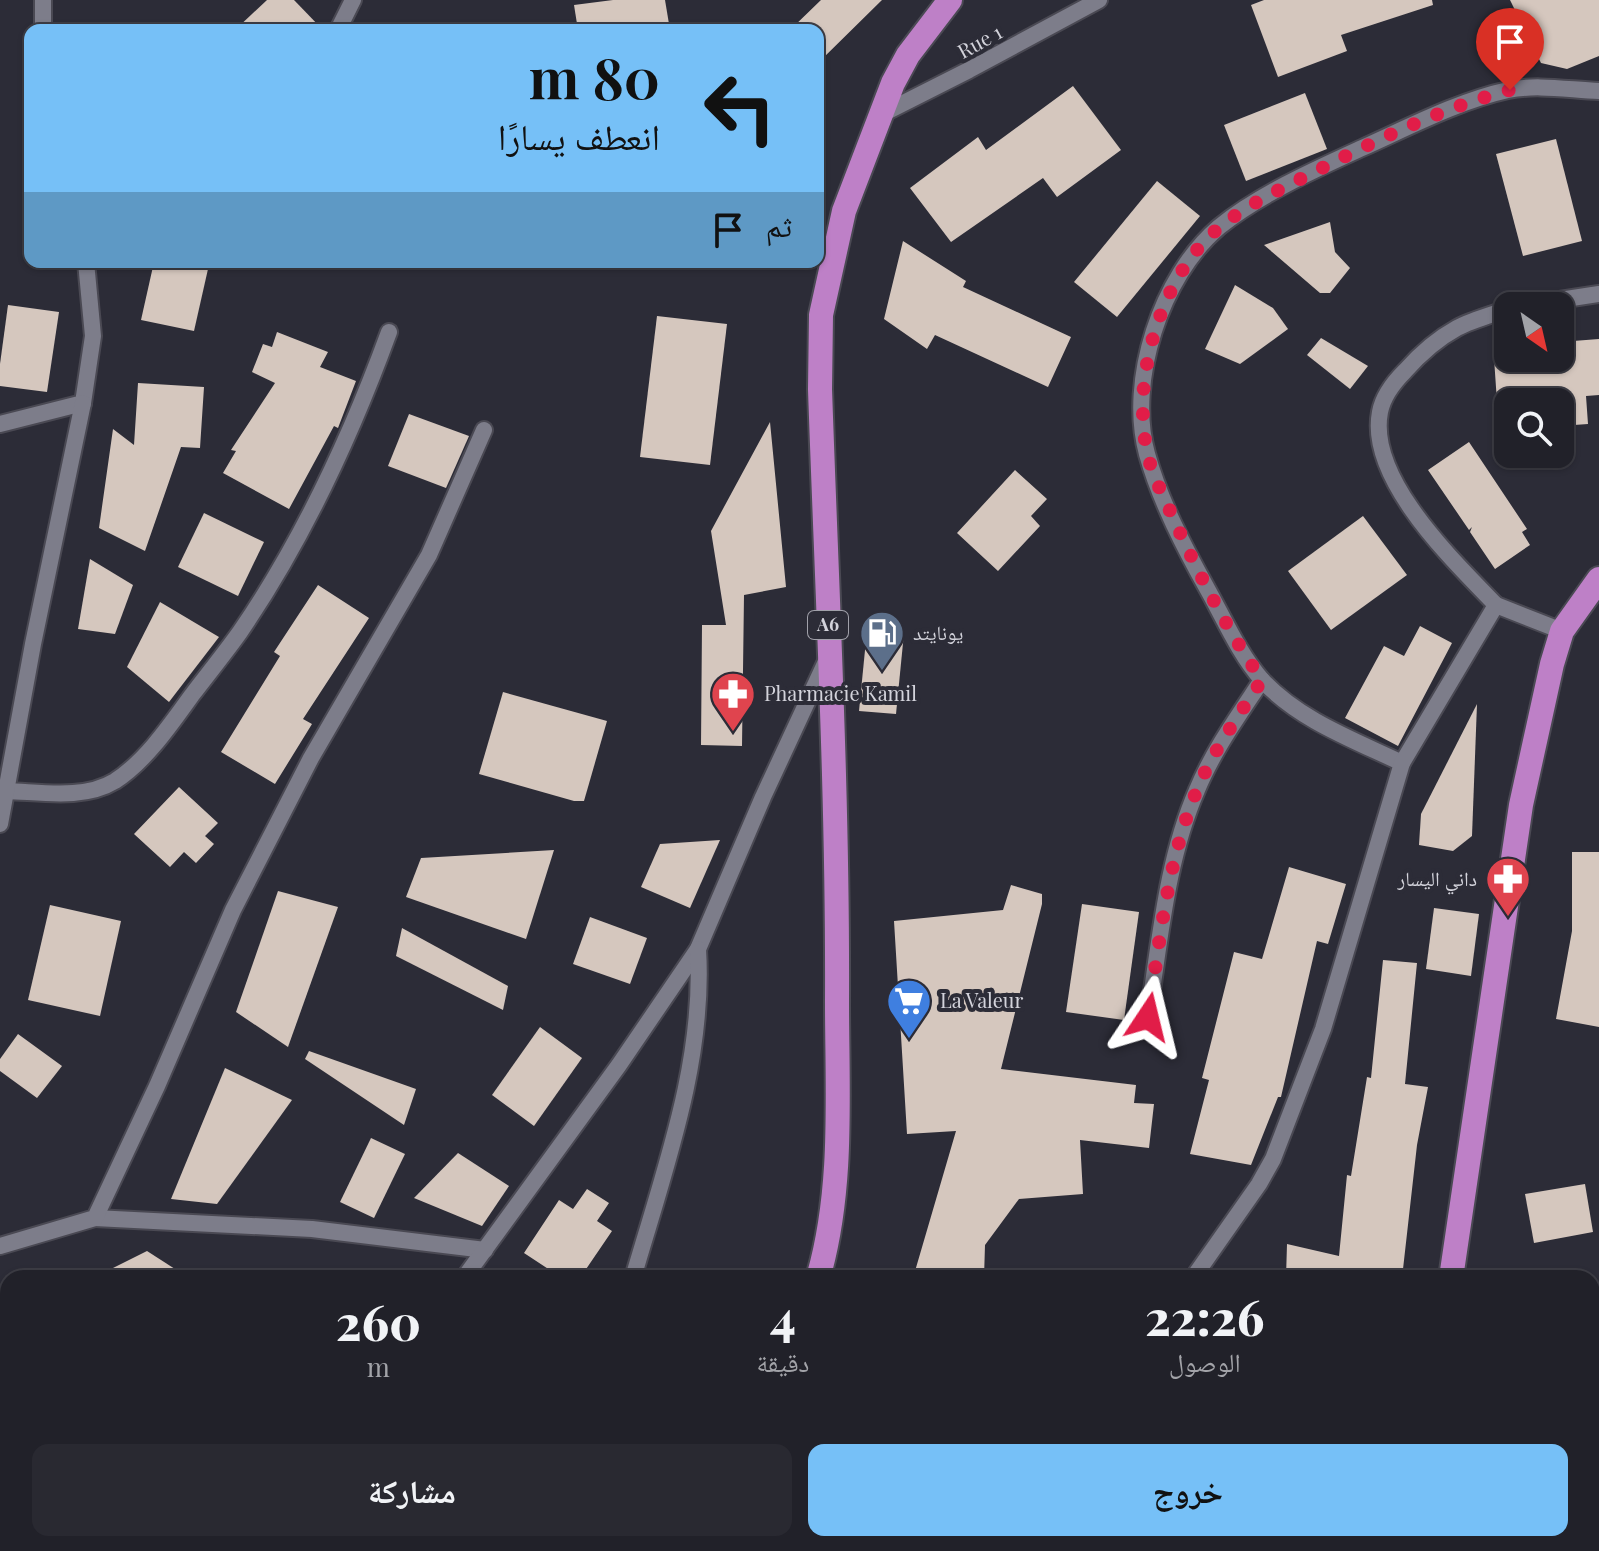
<!DOCTYPE html>
<html lang="ar">
<head>
<meta charset="utf-8">
<style>
	body { margin:0; font-family:"Playfair Display","Noto Naskh Arabic",serif; background:#292931; color:#f1f3f6; direction:rtl; height:100vh; display:flex; flex-direction:column; font-size:30px; white-space:nowrap }
	* { box-sizing:border-box; margin:0 }
	p { font-size:26px; color:#a2a3a8 }
	.icon { flex:none; width:44px; height:44px; fill:none; stroke:currentColor; stroke-width:2; stroke-linecap:round; stroke-linejoin:round }
	.map { position:relative; flex:1; overflow:hidden; direction:ltr }
	.panel { position:absolute; left:0px; top:1270px; width:1600px; height:282px; display:flex; flex-direction:column; background:#212129; border-radius:24px 24px 0 0; box-shadow:0 2px 6px #0004,0 0 0 2px #3e3e46; direction:rtl }
	.panel>* { flex:none }
	.guide { position:absolute; left:24px; top:24px; width:800px; height:244px; border-radius:16px; box-shadow:0 2px 6px #0004,0 0 0 2px #3e3e46; direction:rtl; background:#76c0f7; color:#111; overflow:hidden }
	.needle { width:52px; rotate:146deg }
	.tools { position:absolute; left:1494px; top:292px; display:grid; gap:16px }
	.tools a { display:grid; place-items:center; width:80px; height:80px; border-radius:16px; background:#212129; box-shadow:0 2px 6px #0004,0 0 0 2px #3e3e46; font-size:40px }
	.pin { position:absolute; display:grid; place-items:center; width:68px; height:68px; color:#fff; margin:-82px -34px; border-radius:50% 50% 50% 0; rotate:-45deg; box-shadow:0 0 8px #0007 }
	.pin .icon { rotate:45deg }
	.me { position:absolute; width:88px; margin:-44px; rotate:10deg; stroke-linejoin:round; filter:drop-shadow(0 0 6px #0008) }
	.turn { display:flex; align-items:center; gap:28px; height:168px; padding:0 32px; font-size:36px }
	.turn .icon { width:104px; height:104px; stroke-width:2.5 }
	.turn b { display:block; font-size:56px; line-height:68px }
	.then { display:flex; align-items:center; height:76px; padding:0 32px; background:#0003; gap:16px; font-size:30px }
	.eta { display:flex; justify-content:space-evenly; align-items:center; height:136px; text-align:center }
	.eta b { font-size:48px; font-weight:800; line-height:56px }
	.button { display:flex; gap:16px; margin-top:auto; padding:16px 32px }
	.button a { flex:1; height:92px; border-radius:16px; background:#76c0f7; color:#111; font-size:32px; font-weight:800; line-height:92px; text-align:center }
	.button a+a { background:#292931; color:#f1f3f6 }
	.map>svg:first-child { display:block }
	.building { fill:#d5c7be }
	.lines { fill:none; stroke-linecap:round; stroke-linejoin:round }
	.street-casing { stroke:#4a4953; stroke-width:20 }
	.highway-casing { stroke:#4a4953; stroke-width:28 }
	.street { stroke:#7d7d8a; stroke-width:16 }
	.highway { stroke:#be80c7; stroke-width:24 }
	.route { stroke:#e11d48; stroke-width:14; stroke-dasharray:0 25.2 }
	.labels { text-anchor:middle; stroke-width:8; stroke-linejoin:round; paint-order:stroke }
	.shield { fill:#2c2c37; stroke:#a1a1aa; stroke-width:2 }
	.shield-label { font-size:18px; font-weight:bold; fill:#d3d3db }
	.street-label { font-size:20px; fill:#d3d3db; stroke:#2c2c37 }
	.poi-label { font-size:20px; fill:#d3d3db; stroke:#2c2c37; text-anchor:start }
</style>
</head>
<body>
<div class="map">
<svg width="1599" height="1551" viewBox="0 0 1599 1551">
	<rect width="100%" height="100%" fill="#2c2c37"/>
	<g class="building">
		<path d="M267,0H294L323,30H235Z"/>
		<path d="M613,0H665L670,30H578L574,5Z"/>
		<path d="M821,0H882L818,63V30H790Z"/>
		<path d="M1264,0H1432L1433,5L1341,35L1347,51L1278,77L1251,5Z"/>
		<path d="M1510,0H1599V56L1567,69L1541,63Z"/>
		<path d="M1073,86L1121,150L1057,197L1043,178L951,242L910,188L978,137L986,150Z"/>
		<path d="M1305,93L1327,149L1246,181L1224,125Z"/>
		<path d="M1556,139L1582,241L1523,256L1496,154Z"/>
		<path d="M1157,181L1200,216L1117,317L1074,282Z"/>
		<path d="M1330,222L1335,252L1350,268L1330,293H1320L1264,245Z"/>
		<path d="M903,241L966,281L963,287L1071,337L1048,387L935,335L927,349L884,319Z"/>
		<path d="M154,262H178L208,269L194,331L141,320Z"/>
		<path d="M1235,285L1273,308L1288,329L1240,364L1205,349Z"/>
		<path d="M8,305L59,312L47,392L0,386V364Z"/>
		<path d="M657,316L727,324L710,465L640,457Z"/>
		<path d="M277,332L328,352L320,367L356,381L338,428L334,426L289,509L223,473L236,451L231,450L275,383L252,372L263,344L272,347Z"/>
		<path d="M1321,338L1368,366L1350,389L1307,355Z"/>
		<path d="M1599,339V395L1586,396L1588,424L1560,426V402H1497L1494,358H1560V342Z"/>
		<path d="M138,383L204,387L200,448L181,447L145,551L99,528L113,429L134,445Z"/>
		<path d="M409,414L469,436L446,488L388,466Z"/>
		<path d="M770,422L786,587L744,595L742,746L701,745L702,625H726L711,531Z"/>
		<path d="M1469,442L1527,529L1522,532L1530,545L1495,569L1470,532L1472,527L1469,530L1428,470Z"/>
		<path d="M1015,470L1047,499L1031,516L1040,526L998,571L957,533Z"/>
		<path d="M204,513L264,542L238,596L178,567Z"/>
		<path d="M1363,516L1407,575L1331,630L1288,571Z"/>
		<path d="M90,559L133,585L115,634L78,629Z"/>
		<path d="M318,585L369,618L303,719L312,724L275,784L221,752L280,656L274,652Z"/>
		<path d="M160,602L219,637L169,702L127,667Z"/>
		<path d="M1420,626L1452,643L1398,746L1345,718L1384,646L1404,656Z"/>
		<path d="M867,630L904,633L896,714L859,711Z"/>
		<path d="M503,692L607,721L584,801H574L479,774Z"/>
		<path d="M1477,704L1472,836L1453,851L1419,845L1421,814Z"/>
		<path d="M179,787L218,823L205,836L214,844L196,863L184,852L170,867L134,834Z"/>
		<path d="M720,840L690,908L641,887L660,844Z"/>
		<path d="M554,850L526,939L406,897L421,858Z"/>
		<path d="M1572,852H1599V1027L1556,1019L1572,931Z"/>
		<path d="M1289,867L1346,884L1328,944L1317,941L1281,1097H1278L1251,1165L1190,1154L1209,1080L1202,1078L1234,952L1262,959Z"/>
		<path d="M1011,885L1042,894V904L1001,1069L1136,1085L1134,1103L1154,1104L1149,1148L1080,1140L1083,1194L1019,1199L985,1245L984,1278H913L956,1131L907,1134L894,921L1003,910Z"/>
		<path d="M278,891L338,907L288,1047L236,1012Z"/>
		<path d="M1082,904L1139,912L1124,1020L1066,1012Z"/>
		<path d="M50,905L121,921L100,1016L28,1000Z"/>
		<path d="M1434,908L1479,914L1471,976L1426,969Z"/>
		<path d="M590,917L647,938L630,984L573,964Z"/>
		<path d="M402,928L508,986L503,1010L396,956Z"/>
		<path d="M1383,960L1417,963L1405,1084L1428,1087L1417,1145L1402,1278H1286L1287,1244L1339,1256L1347,1175L1351,1176L1367,1077L1371,1078Z"/>
		<path d="M540,1027L582,1058L534,1126L492,1095Z"/>
		<path d="M18,1034L62,1066L37,1098L0,1071V1059Z"/>
		<path d="M309,1051L416,1089L404,1125L305,1059Z"/>
		<path d="M225,1068L292,1100L217,1204L171,1199Z"/>
		<path d="M371,1138L405,1154L374,1218L340,1202Z"/>
		<path d="M458,1153L509,1186L482,1226L414,1198Z"/>
		<path d="M1585,1184L1593,1232L1534,1243L1525,1194Z"/>
		<path d="M587,1189L609,1203L597,1221L612,1231L580,1278H562L524,1253L559,1200L573,1209Z"/>
		<path d="M147,1251L189,1278H93Z"/>
	</g>
	<g class="lines">
		<g class="street-casing">
			<g id="street">
				<path d="M43,30V0"/>
				<path d="M338,30L353,0"/>
				<path d="M880,115L969,70L1099,0"/>
				<path d="M1520,306L1599,294"/>
				<path d="M0,424L83,403L93,336L86,262"/>
				<path d="M1496,605C1454,561 1367,479 1380,412C1383,396 1394,382 1405,371C1420,354 1437,339 1457,328C1472,320 1491,315 1508,309"/>
				<path d="M1402,763C1354,740 1299,720 1262,680C1240,655 1225,621 1209,592C1185,549 1160,501 1147,454C1127,381 1161,276 1219,227C1258,195 1316,169 1362,148C1409,127 1458,101 1508,90C1538,84 1570,90 1599,91"/>
				<path d="M7,791C41,792 84,800 115,781C146,761 171,724 192,695C208,674 225,653 240,632C303,540 351,436 389,332"/>
				<path d="M0,824L33,644L83,403"/>
				<path d="M1148,1017C1160,942 1166,861 1197,790C1213,751 1239,715 1262,680"/>
				<path d="M95,1218L312,1229L485,1250"/>
				<path d="M0,1246L95,1218L157,1086L233,910L311,758L429,555L484,430"/>
				<path d="M464,1278L619,1065L698,949L763,797L828,657"/>
				<path d="M633,1278C664,1171 705,1061 698,949"/>
				<path d="M1193,1278L1259,1184L1273,1159L1323,1029L1402,763L1496,605L1562,631"/>
				<path d="M1592,1478L1599,1479"/>
				<path d="M1592,1543L1599,1550"/>
				<path d="M135,1551L147,1544"/>
				<path d="M533,1551L537,1544"/>
				<path d="M1024,1551L1028,1544"/>
			</g>
		</g>
		<g class="highway-casing">
			<g id="highway">
				<path d="M818,1278C844,1189 837,1093 837,1001C838,797 827,593 820,389L821,315L844,211L893,83L908,55L950,0"/>
				<path d="M1451,1278L1521,805L1552,664L1562,631L1599,579"/>
				<path d="M711,1551L714,1544"/>
				<path d="M1378,1551L1381,1544"/>
			</g>
		</g>
		<use href="#street" class="street"/>
		<use href="#highway" class="highway"/>
	</g>
	<g class="lines">
		<path class="route" d="M1148,1017C1160,942 1167,861 1197,790C1213,751 1239,715 1262,680C1226,628 1198,573 1172,515C1162,494 1150,470 1146,447C1139,404 1144,363 1158,322C1170,287 1191,250 1220,227C1252,201 1290,185 1326,166C1385,136 1446,107 1510,90"/>
	</g>
	<defs>
		<g id="fuel-pin" transform="scale(2.3)"><path d="M0 17L-7.5 6A9.5 9.5 0 1 1 7.5 6Z" fill="#5c6f8a" stroke="#2c2c37"/><path d="M-5.5-6h7V0h2V4h1.3V-2.5L3-4.5l.8-.8L6-3V5H2.5V1h-1V6h-7ZM-4.2-4.7v3.2H.2V-4.7Z" fill="#fff"/></g>
		<g id="pharmacy-pin" transform="scale(2.3)"><path d="M0 17L-7.5 6A9.5 9.5 0 1 1 7.5 6Z" fill="#e0444e" stroke="#2c2c37"/><path d="M-2-6h4v4h4v4h-4v4h-4v-4h-4v-4h4Z" fill="#fff"/></g>
		<g id="supermarket-pin" transform="scale(2.3)"><path d="M0 17L-7.5 6A9.5 9.5 0 1 1 7.5 6Z" fill="#3f7fe0" stroke="#2c2c37"/><path d="M-6-5.5h2.5l.6 2H6L4.5 2H-2.5L-4.4-4H-6ZM-1.5 3.2a1.3 1.3 0 1 0 .1 0ZM3 3.2a1.3 1.3 0 1 0 .1 0Z" fill="#fff"/></g>
	</defs>
	<g fill-rule="evenodd">
		<use href="#fuel-pin" x="882" y="633"/>
		<use href="#pharmacy-pin" x="733" y="694"/>
		<use href="#pharmacy-pin" x="1508" y="879"/>
		<use href="#supermarket-pin" x="909" y="1001"/>
	</g>
	<g class="labels">
		<rect class="shield" x="808" y="611" width="40" height="28" rx="6"/>
		<g class="shield-label">
			<text x="828" y="631">A6</text>
		</g>
		<g class="street-label">
			<text transform="translate(980 42) rotate(-29)" y="7">Rue 1</text>
		</g>
		<g class="poi-label">
			<text x="913" y="640">يونايتد</text>
			<text x="764" y="701">Pharmacie Kamil</text>
			<text x="1477" y="886" text-anchor="end">داني اليسار</text>
			<text x="940" y="1008">La Valeur</text>
		</g>
	</g>
</svg>
<div class="tools">
<a><svg class="needle" viewBox="-14 -14 28 28"><path d="M0-13l5 13h-10z" fill="#e53935"/><path d="M0 13l5-13h-10z" fill="#a2a3a8"/></svg></a>
<a><svg class="icon" aria-label="search" viewBox="0 0 24 24"><circle cx="10" cy="10" r="6"/><path d="M15 15l6 6"/></svg></a>
</div>
<div class="pin" style="left:1510px;top:90px;background:#d93025"><svg class="icon" aria-label="arrive" viewBox="0 0 24 24"><path d="M6 21V4h12l-3 4 3 4H6"/></svg></div>
<svg class="me" style="left:1148px;top:1017px" viewBox="-20 -20 40 40"><path d="M0-17L14 15 0 8-14 15z" fill="#e11d48" stroke="#fff" stroke-width="4"/></svg>
<div class="guide">
<div class="turn"><svg class="icon" aria-label="left" viewBox="0 0 24 24"><path d="M17 20v-9H6M10 6l-5 5 5 5"/></svg><div><b>80 m</b>انعطف يسارًا</div></div>
<div class="then">ثم<svg class="icon" aria-label="arrive" viewBox="0 0 24 24"><path d="M6 21V4h12l-3 4 3 4H6"/></svg></div>
</div>
<section class="panel">
<div class="eta">
<div><b>22:26</b><p>الوصول</p></div>
<div><b>4</b><p>دقيقة</p></div>
<div><b>260</b><p>m</p></div>
</div>
<div class="button"><a>خروج</a><a>مشاركة</a></div>
</section>
</div>
</body>
</html>
